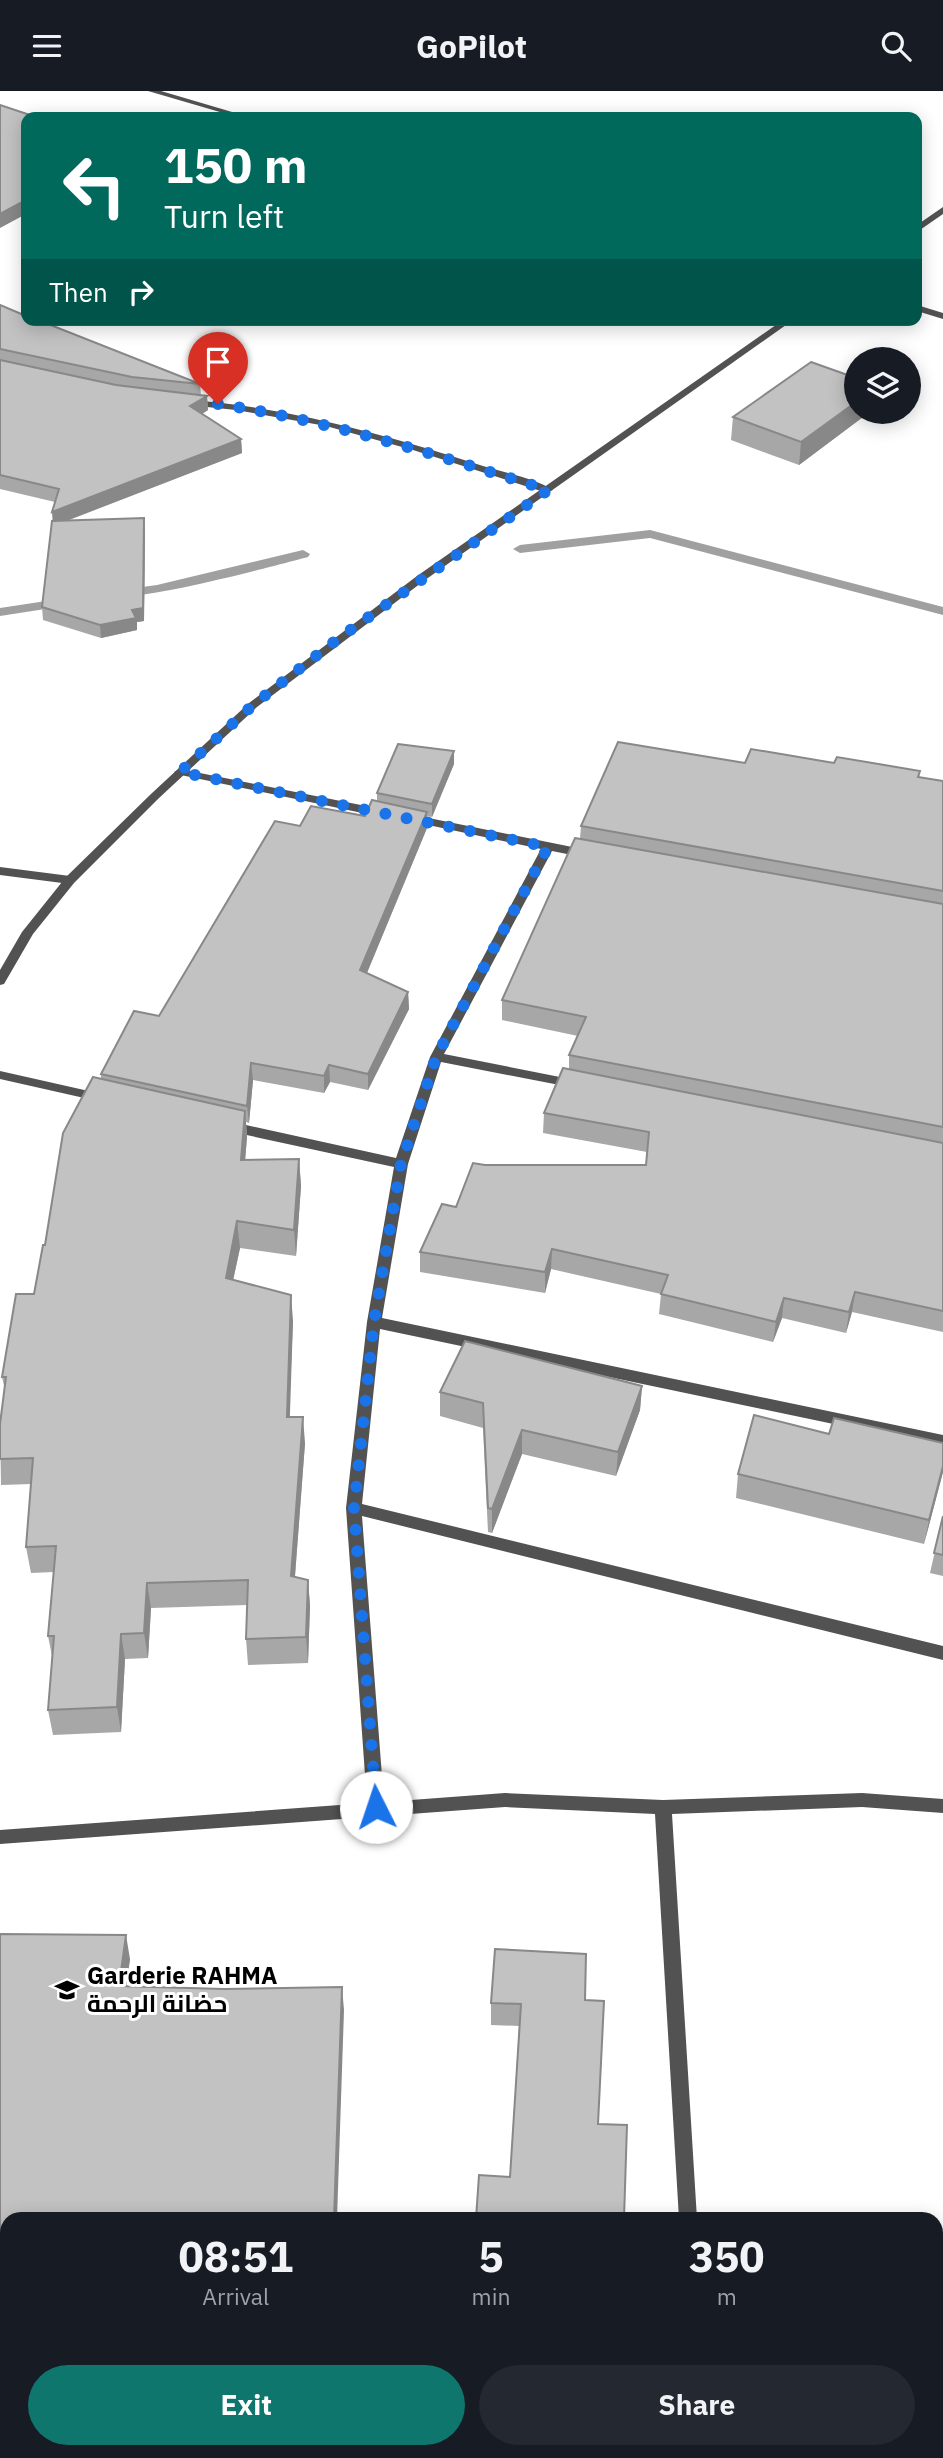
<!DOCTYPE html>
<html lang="en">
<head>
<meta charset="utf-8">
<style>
	body { margin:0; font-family:"IBM Plex Sans",Cairo,sans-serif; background:#242831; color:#f1f3f6; height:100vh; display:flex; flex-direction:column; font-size:26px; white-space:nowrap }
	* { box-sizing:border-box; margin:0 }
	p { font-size:23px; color:#9ea1a6 }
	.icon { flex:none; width:38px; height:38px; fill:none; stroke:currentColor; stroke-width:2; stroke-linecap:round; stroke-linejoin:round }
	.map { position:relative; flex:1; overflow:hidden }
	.panel { position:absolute; left:0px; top:2121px; width:943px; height:247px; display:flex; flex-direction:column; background:#171b24; border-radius:21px 21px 0 0; box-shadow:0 4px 18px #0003 }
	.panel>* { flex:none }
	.hud { position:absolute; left:21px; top:21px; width:901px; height:214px; border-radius:14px; box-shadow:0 4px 18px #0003; background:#00695c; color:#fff; overflow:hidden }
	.controls { position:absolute; left:844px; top:256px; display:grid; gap:14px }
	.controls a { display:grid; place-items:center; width:77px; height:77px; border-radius:50%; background:#171b24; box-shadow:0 4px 18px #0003; font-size:35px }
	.pin { position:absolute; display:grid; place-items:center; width:60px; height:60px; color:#fff; margin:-72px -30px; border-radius:50% 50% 50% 0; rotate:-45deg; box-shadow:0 0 7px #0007 }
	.pin .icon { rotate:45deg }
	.me { position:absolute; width:77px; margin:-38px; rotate:356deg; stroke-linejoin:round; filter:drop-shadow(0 0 5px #0008) }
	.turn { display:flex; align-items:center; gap:24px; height:147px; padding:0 28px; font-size:32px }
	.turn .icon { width:91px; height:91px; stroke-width:2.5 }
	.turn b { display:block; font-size:49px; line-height:60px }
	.then { display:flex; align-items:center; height:66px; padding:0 28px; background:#0003; gap:14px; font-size:26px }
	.eta { display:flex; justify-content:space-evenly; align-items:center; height:119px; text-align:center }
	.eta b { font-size:42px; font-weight:800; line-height:49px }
	.action { display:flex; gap:14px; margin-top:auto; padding:14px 28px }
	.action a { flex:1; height:80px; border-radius:42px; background:#0f766e; color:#fff; font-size:28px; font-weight:800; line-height:80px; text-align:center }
	.action a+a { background:#242831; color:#f1f3f6 }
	header { display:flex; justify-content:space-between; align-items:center; height:91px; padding:0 28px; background:#171b24; font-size:32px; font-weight:800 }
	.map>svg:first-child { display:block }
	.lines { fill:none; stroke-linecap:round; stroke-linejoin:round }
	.stream { fill:#a0a0a0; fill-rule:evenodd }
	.minor { fill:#525252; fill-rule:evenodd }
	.tertiary { fill:#525252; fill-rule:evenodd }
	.wall { fill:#a7a7a7 }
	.shaded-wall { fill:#888 }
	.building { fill:#c2c2c2; stroke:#888; stroke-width:2 }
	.route { stroke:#1a73e8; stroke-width:12; stroke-dasharray:0 21.6 }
	.labels { text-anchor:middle; stroke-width:6; stroke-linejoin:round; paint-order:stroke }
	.near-poi-label { font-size:24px; font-weight:bold; fill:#000; stroke:#fff; text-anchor:start }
</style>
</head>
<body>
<header><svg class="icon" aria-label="menu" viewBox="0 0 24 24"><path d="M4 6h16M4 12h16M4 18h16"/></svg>GoPilot<svg class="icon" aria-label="search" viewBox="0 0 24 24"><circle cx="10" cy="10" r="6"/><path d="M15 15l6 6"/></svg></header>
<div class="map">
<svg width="943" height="2367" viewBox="0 0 943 2367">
	<rect width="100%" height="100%" fill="#fff"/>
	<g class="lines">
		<g class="stream">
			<path d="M650,439L943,516V524L650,447L520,462L513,458L520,454Z"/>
			<path d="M303,459L310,463L308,466C281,473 126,515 113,503L120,499L157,494Z"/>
			<path d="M66,507L73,511L71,514L0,525V517Z"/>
		</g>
		<g class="minor">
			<path d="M148,0H161L249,26H237Z"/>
			<path d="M917,214L943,222V228L917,220Z"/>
			<path d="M191,309C292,317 387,344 483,375C502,381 537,388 553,399L544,401L413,359L326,335L236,319L188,314L186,312Z"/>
			<path d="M180,678L386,719L392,723L386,727L176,683L174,681Z"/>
			<path d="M409,723L587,759L593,763L587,767L552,760L444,963L575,989L582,993L575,997L441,971L408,1073L382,1227L943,1344V1356L380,1238L362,1413L943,1555V1569L362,1425L384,1711L505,1702L663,1709L862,1702L943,1708V1722L862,1716L672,1723L697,2128H679L655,1723L505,1716L0,1753V1739L367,1712L346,1417L367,1231L394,1076L228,1040L221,1035L228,1030L396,1067L430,966L541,758L405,729L403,727Z"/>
			<path d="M0,776L70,785L76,789L70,793L0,784Z"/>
			<path d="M0,980L102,1003L109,1007L102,1011L0,988Z"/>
			<path d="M7,2342V2361H10L0,2363V2343Z"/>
		</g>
		<g class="tertiary">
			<path d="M943,116V123L917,141V134Z"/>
			<path d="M783,229H793L425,489L257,616L159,707L74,792L33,843L4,893L0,894V879L22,841L66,786L151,703L249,612L417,485Z"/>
		</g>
	</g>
	<g class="wall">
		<path d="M0,214L200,293L201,304L207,305L208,319L202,323L241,348L242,362L69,429L145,439L144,530L137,531V539L101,547L43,529L42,516L55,411L0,398Z"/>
		<path d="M856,320H871L799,374L731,349L733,326Z"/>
		<path d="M745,672H834L920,680L919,686L943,690V1241L852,1221L846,1242L782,1227L773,1251L659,1223L661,1203L551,1178L545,1202L420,1181V1161L456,1116L485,1074H646L647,1061L543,1042L544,1022L569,978V964L578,945L502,929V909L580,748L581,735Z"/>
		<path d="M454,673L432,726L427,725V737L367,882L408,901L409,918L368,999L330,991L324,1002L253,989L249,1032L246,1031L247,1046L245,1069L299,1068L301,1095L296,1165L240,1157L233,1189L293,1230L289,1326L305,1352L295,1486L308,1489L310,1515L308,1572L248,1574L246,1548L247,1514L151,1517L148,1567L125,1568L121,1641L53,1644L48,1619L52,1565L48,1545L54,1481L31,1482L26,1456L31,1393L1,1394L0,1333L5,1299L2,1286L34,1203L45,1154L101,988V983L159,925L300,735L365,725L377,710V702Z"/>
		<path d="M642,1295L640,1319L616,1385L522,1363L492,1442L488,1441L483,1337L440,1325V1301Z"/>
		<path d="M829,1343L943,1352V1381L924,1453L736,1407L738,1383Z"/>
		<path d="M943,1425V1485L930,1482Z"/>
		<path d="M0,1843L130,1868L126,1896L344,1919L7,2128V2202L0,2201Z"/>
		<path d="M585,1909L598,2033L510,2086L519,1935L491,1934V1912Z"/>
	</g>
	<g class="shaded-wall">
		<path d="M26,109V123L0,137V123Z"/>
		<path d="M207,305L208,319L192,329L190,315Z"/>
		<path d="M856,311V320H871L799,374L801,351Z"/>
		<path d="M241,348L242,362L53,435L52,421Z"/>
		<path d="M144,427L145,439L144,530L137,531V539L101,547L100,534L132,519Z"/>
		<path d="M454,660V673L432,726V713Z"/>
		<path d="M427,721V737L361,896L360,879Z"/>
		<path d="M408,901L409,918L368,999V983Z"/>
		<path d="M251,972L253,989L249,1032L247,1015Z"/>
		<path d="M329,974L330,991L324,1002V985Z"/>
		<path d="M245,1020L247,1046L243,1095L241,1069Z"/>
		<path d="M299,1068L301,1095L296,1165L294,1139Z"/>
		<path d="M237,1130L240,1157L228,1213L226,1187Z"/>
		<path d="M552,1158L551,1178L545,1202V1181Z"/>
		<path d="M855,1201L852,1221L846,1242L849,1221Z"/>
		<path d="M291,1204L293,1230L289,1352L287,1326Z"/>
		<path d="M784,1207L782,1227L773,1251L776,1231Z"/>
		<path d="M642,1295L640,1319L616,1385L618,1361Z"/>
		<path d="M303,1326L305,1352L293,1510L291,1485Z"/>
		<path d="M522,1339V1363L492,1442V1418Z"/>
		<path d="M943,1375V1381L924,1453L929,1429Z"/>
		<path d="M308,1489L310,1515L308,1572L306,1546Z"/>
		<path d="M147,1492L151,1517L148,1567L144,1542Z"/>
		<path d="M121,1543L125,1568L121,1641L117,1616Z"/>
		<path d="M126,1844L130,1868L123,1919L119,1895Z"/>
		<path d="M342,1896L344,1919L337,2128H334Z"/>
		<path d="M29,2361H31L33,2367H28Z"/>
	</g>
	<g class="building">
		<path d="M0,14L36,26H26V109L0,123Z"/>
		<path d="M0,214L26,225V229H38L200,293L132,286L0,258Z"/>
		<path d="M0,269L116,294L207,305L190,315L241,348L52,421L59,398L0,384Z"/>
		<path d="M811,271L856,287V311L801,351L733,326Z"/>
		<path d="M144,427L143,517L132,519L136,527L100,534L42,516L52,430Z"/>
		<path d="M618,651L745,672L751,658L834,672L837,666L920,680L918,686L943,690V800L581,735Z"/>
		<path d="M398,653L454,660L432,713L377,702Z"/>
		<path d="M372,709L427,721L360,879L408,901L368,983L329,974L324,985L251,972L247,1015L101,983L134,920L159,925L275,730L300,735L311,715L365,725Z"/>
		<path d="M575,747L943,813V1036L569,964L586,926L502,909Z"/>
		<path d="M563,977L943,1052V1220L855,1201L849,1221L784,1207L776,1231L661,1203L668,1184L552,1158L545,1181L420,1161L442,1113L456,1116L473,1072L485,1074H646L649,1041L544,1022Z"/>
		<path d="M93,986L245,1020L241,1069L299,1068L294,1139L237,1130L226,1187L291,1204L287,1326H303L291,1485L308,1489L306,1546L246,1548L248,1489L147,1492L144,1542L121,1543L117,1616L48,1619L54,1545H48L56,1455L26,1456L33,1367L0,1368V1333L6,1286H2L16,1203H34L43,1154H45L63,1042Z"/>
		<path d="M465,1250L642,1295L618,1361L522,1339L492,1418L488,1417L483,1312L440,1301Z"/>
		<path d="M754,1324L829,1343L834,1327L943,1352V1375L929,1429L738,1383Z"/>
		<path d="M943,1425V1464L934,1462Z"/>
		<path d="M0,1843L126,1844L119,1895L224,1898L342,1896L334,2128H7V2180H0Z"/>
		<path d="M495,1858L586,1863L585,1909L604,1910L598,2033L627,2034L624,2128H476L479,2084L510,2086L521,1913L491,1912Z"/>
		<path d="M0,2356H7V2361H29L28,2367H0Z"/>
	</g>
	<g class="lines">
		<path class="route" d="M218,313C331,330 439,365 548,399L335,550L253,614L180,681L548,756L436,966L401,1073L374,1231L354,1417L376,1716"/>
	</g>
	<defs>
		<g id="school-bare" transform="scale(1.89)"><path d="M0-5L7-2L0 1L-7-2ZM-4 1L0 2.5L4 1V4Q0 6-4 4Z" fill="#000" stroke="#fff" stroke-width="2.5" paint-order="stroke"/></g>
	</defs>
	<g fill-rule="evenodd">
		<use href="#school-bare" x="67" y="1899"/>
	</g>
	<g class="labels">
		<g class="near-poi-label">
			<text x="87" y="1893">Garderie RAHMA<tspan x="87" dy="28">حضانة الرحمة</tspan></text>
		</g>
	</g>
</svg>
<div class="controls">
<a><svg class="icon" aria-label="layers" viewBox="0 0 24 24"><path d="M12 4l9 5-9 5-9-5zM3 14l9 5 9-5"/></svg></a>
</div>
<div class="pin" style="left:218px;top:313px;background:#d93025"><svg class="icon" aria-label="arrive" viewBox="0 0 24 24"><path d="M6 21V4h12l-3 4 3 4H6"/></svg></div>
<svg class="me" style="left:376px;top:1716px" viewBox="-20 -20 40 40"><circle r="19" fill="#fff"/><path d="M0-13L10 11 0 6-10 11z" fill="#1a73e8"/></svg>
<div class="hud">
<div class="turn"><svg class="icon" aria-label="left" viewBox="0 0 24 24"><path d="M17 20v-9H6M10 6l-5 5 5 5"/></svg><div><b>150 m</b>Turn left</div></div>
<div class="then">Then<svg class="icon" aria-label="right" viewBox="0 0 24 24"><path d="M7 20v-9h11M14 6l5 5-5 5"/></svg></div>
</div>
<section class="panel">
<div class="eta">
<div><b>08:51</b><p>Arrival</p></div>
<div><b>5</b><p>min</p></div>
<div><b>350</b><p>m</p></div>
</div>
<div class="action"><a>Exit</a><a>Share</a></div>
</section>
</div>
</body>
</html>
